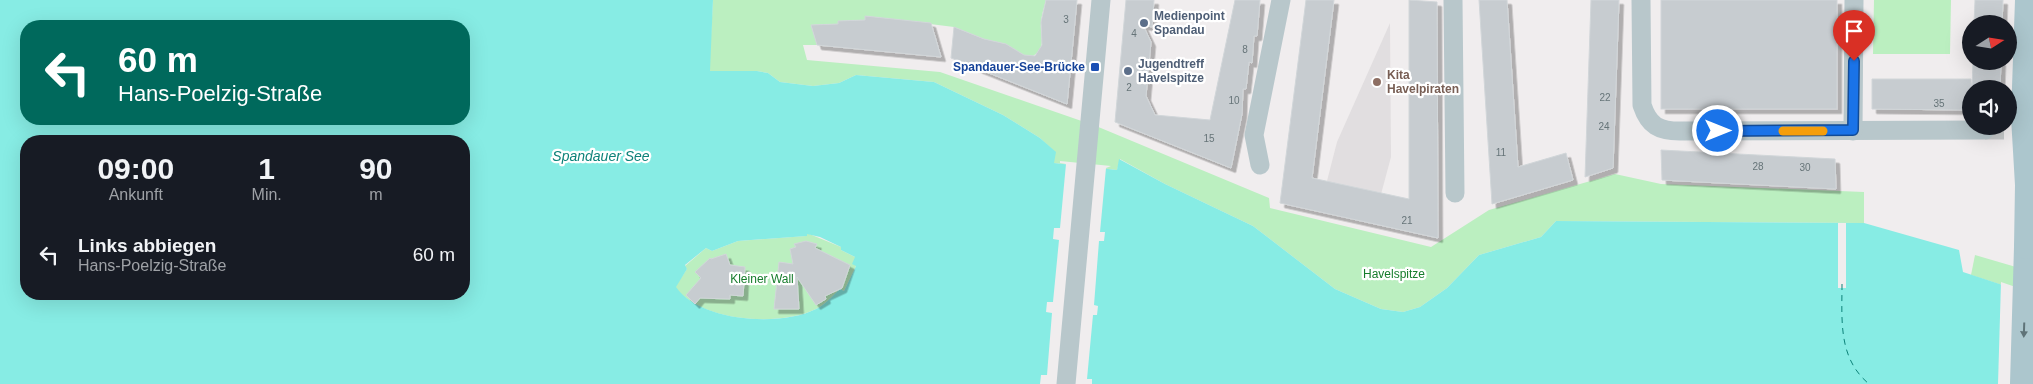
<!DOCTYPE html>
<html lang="de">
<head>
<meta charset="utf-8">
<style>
	body { margin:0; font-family:Helvetica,sans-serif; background:#242831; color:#f1f3f6; height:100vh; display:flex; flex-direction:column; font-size:19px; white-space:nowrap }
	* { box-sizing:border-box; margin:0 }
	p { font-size:16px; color:#9ea1a6 }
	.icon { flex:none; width:28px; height:28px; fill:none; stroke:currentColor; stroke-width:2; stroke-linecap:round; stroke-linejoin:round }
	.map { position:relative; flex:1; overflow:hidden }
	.sheet { position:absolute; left:20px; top:135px; width:450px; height:165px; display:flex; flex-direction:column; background:#171b24; border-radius:20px; box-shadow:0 5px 20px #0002 }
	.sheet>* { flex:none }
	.top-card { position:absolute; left:20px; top:20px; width:450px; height:105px; border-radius:20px; box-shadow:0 5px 20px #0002; background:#00695c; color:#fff; overflow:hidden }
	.needle { width:32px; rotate:78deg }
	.controls { position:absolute; left:1962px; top:15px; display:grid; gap:10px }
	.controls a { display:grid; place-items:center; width:55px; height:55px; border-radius:50%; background:#171b24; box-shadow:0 5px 20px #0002; font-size:25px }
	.pin { position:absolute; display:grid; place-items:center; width:42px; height:42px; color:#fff; margin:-51px -21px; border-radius:50% 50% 50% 0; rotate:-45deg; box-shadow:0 0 5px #0007 }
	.pin .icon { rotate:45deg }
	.me { position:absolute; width:55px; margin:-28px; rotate:90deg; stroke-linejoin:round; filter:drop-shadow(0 0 4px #0008) }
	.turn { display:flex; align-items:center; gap:18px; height:105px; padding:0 15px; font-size:22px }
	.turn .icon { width:65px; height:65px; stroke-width:2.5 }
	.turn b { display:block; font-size:35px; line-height:42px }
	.eta { display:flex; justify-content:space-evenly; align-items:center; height:85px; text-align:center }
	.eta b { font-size:30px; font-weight:700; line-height:35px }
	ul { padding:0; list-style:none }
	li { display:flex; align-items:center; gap:15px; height:70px; padding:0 15px }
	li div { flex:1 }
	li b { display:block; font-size:19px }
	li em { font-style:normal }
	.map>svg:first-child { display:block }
	.education { fill:#e1dee0 }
	.green { fill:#bbefc0 }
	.water { fill:#87ece4; fill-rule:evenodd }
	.pier { fill:#f0edee }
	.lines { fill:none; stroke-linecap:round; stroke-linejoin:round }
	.ferry { stroke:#0c8279; stroke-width:1; stroke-dasharray:6 5; stroke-linecap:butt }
	.building { fill:#c7ccd0; stroke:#d1d6d9; filter:url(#shadow) }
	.minor-tunnel { stroke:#c5c8c9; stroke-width:19; stroke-dasharray:19 9; stroke-linecap:butt }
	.minor { stroke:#b8c7cb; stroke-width:19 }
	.major { stroke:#acc6cd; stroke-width:24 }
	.major-bridge { stroke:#acc6cd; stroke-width:24 }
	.oneway { fill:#5f7378 }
	.route-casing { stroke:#114b97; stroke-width:12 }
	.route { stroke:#1a73e8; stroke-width:9 }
	.slow { stroke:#f59e0b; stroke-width:9 }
	.service-dot { fill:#5c6f8a; stroke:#fff; stroke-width:2 }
	.transit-dot { fill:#1a4fb4; stroke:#fff; stroke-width:2 }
	.education-dot { fill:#8d6e63; stroke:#fff; stroke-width:2 }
	.labels { text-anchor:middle; stroke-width:4.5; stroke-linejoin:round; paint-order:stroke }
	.number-label { font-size:10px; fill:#667478 }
	.service-label { font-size:12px; font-weight:bold; fill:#4e5e75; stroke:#fff; text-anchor:start }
	.transit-label { font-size:12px; font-weight:bold; fill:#164399; stroke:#fff; text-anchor:end }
	.education-label { font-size:12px; font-weight:bold; fill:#785e54; stroke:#fff; text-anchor:start }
	.park-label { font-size:12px; fill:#167c2c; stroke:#fff }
	.water-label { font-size:14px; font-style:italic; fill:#0c8279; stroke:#fff }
</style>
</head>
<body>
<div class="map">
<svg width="2033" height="384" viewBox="0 0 2033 384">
	<defs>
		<filter id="shadow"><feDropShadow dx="4.5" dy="4.5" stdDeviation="0" flood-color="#0004"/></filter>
	</defs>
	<rect width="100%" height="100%" fill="#f0edee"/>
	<path class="education" d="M1390,23L1391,157L1373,224L1319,212L1337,142Z"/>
	<g class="green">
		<path d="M713,0H1046C1044,8 1041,16 1041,24C1040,36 1047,48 1033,56L1023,55L1006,44L984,39L954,27L866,16L865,20L839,21L838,24L811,25L817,45H803L807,60L940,72L1096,126L1269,198L1270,208L1431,247L1489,210L1615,174L1661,184L1864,192V223L1556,221L1541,237L1479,255L1447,288L1420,307L1403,312L1381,309L1335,289L1253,226L1165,184L1120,159L1117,170L1054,163V151L1040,138L1003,115L934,82L856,75L839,83L813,86L780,82L768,73L757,71H709Z"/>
		<path d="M1874,0H1951L1950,54H1873Z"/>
		<path d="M807,233L841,247V250L855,257L856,266L844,291L840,289C833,295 825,305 816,309C780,327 700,322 675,287L687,269L685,266L706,248L712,251L738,241L806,236Z"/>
		<path d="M1975,255L2033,272V295L1971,275Z"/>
	</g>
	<path class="water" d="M0,0H713L710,71H757L768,73L780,82L813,86L839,83L856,75L934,82L1003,115L1040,138L1056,152L1054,163L1117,170L1119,159L1165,184L1253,226L1335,289L1381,309L1403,312L1420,307L1447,288L1479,255L1541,237L1556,221L1864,223L1959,250L1963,272L2033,295V384H0ZM26,26H464V119H26ZM26,141H464V294H26ZM807,234L820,237L841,247V250L855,257L852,264L856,266L844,291L840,289C833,295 825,305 816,309C781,327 700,322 676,287L687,269L685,265L706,248L712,251L738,241L807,236Z"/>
	<g class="pier">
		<path d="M1060,161L1111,166L1106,168L1100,232H1105L1104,241H1099L1094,305L1098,306L1097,315H1093L1087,379H1092V384H1040L1041,375H1047L1052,313L1046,312L1047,302H1053L1059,240L1053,239L1054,228H1060L1066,164L1060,163Z"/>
		<rect x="1838" y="223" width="8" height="65"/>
		<path d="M2001,282L2033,293V384H1998Z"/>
	</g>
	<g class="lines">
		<path class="ferry" d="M1842,284C1842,321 1838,358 1869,384"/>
	</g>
	<g class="building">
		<path d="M1046,0H1077L1067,104L951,58L954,27L984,39L1006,44L1024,55L1035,56L1042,45L1041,22Z"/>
		<path d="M1126,0H1154L1152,27L1143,25L1151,42L1146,96L1155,115L1210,120L1235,0H1260L1257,36H1254L1252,63L1249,62L1246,89H1243L1242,114L1231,168L1115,122Z"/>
		<path d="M1306,0H1334L1312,178L1409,199V0L1437,2L1438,238L1280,203Z"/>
		<path d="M1479,0H1507L1518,167L1566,153L1573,180L1492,204Z"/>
		<path d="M1591,0H1619L1613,168L1585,177Z"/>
		<rect x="1661" y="0" width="176" height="109"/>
		<path d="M1975,0H2003L2002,24H1974Z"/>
		<path d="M865,16L931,23L941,57L817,45L811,25L838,24V21L865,20Z"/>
		<path d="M1973,61H2001L2000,89H1972Z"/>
		<path d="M1872,79H1971V110L1872,109Z"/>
		<path d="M1661,150L1835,159L1836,189L1662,180Z"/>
		<path d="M806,241L817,244L815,248L850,265L842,288L825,296L826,299L816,305L797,277L799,309H774L779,262L793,264L790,249L796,247L794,244Z"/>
		<path d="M726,254L730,265L745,267L743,296L730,295V299L700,298L695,304L686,295L701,278L695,272L710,258L711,259Z"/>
	</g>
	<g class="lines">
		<path class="minor-tunnel" d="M1985,130H2033"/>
		<g class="minor">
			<path d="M1453,0L1455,193"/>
			<path d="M1641,0L1642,105C1649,126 1659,131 1680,131L1985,130"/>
			<path d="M1853,131L1854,0"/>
			<path d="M1260,165L1254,135L1281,0"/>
			<path d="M1066,384L1101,0"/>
		</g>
		<g class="major">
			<path d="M2023,117L2027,0"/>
			<path d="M2022,384L2026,247"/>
		</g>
		<path class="major-bridge" d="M2023,117L2027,185L2026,247"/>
	</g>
	<defs><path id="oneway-solid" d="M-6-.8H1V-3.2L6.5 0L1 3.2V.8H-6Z" transform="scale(1.25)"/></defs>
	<use class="oneway" href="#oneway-solid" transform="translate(2024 330) rotate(92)"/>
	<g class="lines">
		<g class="route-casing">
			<path id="route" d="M1718,131L1853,130L1854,61"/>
		</g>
		<use href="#route" class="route"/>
		<path class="slow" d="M1783,131H1823"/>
	</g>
	<g class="service-dot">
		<circle cx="1144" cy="23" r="5"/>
		<circle cx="1128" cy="71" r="5"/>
	</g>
	<rect class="transit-dot" x="1090" y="62" width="10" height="10" rx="2.5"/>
	<circle class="education-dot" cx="1377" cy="82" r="5"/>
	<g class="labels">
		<g class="number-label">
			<text x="1066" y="23">3</text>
			<text x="1134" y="37">4</text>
			<text x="1245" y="53">8</text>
			<text x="1129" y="91">2</text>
			<text x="1605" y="101">22</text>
			<text x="1234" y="104">10</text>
			<text x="1939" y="107">35</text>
			<text x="1604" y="130">24</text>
			<text x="1209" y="142">15</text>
			<text x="1501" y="156">11</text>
			<text x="1758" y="170">28</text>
			<text x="1805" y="171">30</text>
			<text x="1407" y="224">21</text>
		</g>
		<g class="service-label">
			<text x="1154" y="20">Medienpoint<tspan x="1154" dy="14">Spandau</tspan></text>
			<text x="1138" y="68">Jugendtreff<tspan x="1138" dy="14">Havelspitze</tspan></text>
		</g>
		<g class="transit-label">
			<text x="1085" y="71">Spandauer-See-Brücke</text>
		</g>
		<g class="education-label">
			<text x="1387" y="79">Kita<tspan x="1387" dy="14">Havelpiraten</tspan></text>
		</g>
		<g class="park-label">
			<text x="1394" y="278">Havelspitze</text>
			<text x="762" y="283">Kleiner Wall</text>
		</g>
		<g class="water-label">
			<text x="601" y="161">Spandauer See</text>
		</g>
	</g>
</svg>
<div class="controls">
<a><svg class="needle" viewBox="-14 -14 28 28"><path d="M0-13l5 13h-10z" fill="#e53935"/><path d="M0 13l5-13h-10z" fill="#9ea1a6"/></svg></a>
<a><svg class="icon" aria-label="sound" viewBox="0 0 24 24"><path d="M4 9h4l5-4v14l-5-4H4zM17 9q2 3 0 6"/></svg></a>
</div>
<div class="pin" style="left:1854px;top:61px;background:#d93025"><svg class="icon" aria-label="arrive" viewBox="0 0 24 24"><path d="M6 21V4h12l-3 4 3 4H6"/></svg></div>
<svg class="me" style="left:1718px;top:131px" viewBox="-20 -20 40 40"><circle r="17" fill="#1a73e8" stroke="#fff" stroke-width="3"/><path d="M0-11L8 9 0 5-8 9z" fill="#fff"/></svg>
<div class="top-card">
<div class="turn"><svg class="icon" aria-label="left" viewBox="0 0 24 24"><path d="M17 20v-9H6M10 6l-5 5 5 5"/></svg><div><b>60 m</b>Hans-Poelzig-Straße</div></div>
</div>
<section class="sheet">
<div class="eta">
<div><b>09:00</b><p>Ankunft</p></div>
<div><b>1</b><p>Min.</p></div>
<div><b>90</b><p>m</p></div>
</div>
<ul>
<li><svg class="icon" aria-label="left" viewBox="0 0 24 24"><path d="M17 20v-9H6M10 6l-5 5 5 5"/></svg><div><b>Links abbiegen</b><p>Hans-Poelzig-Straße</p></div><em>60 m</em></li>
</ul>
</section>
</div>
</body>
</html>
